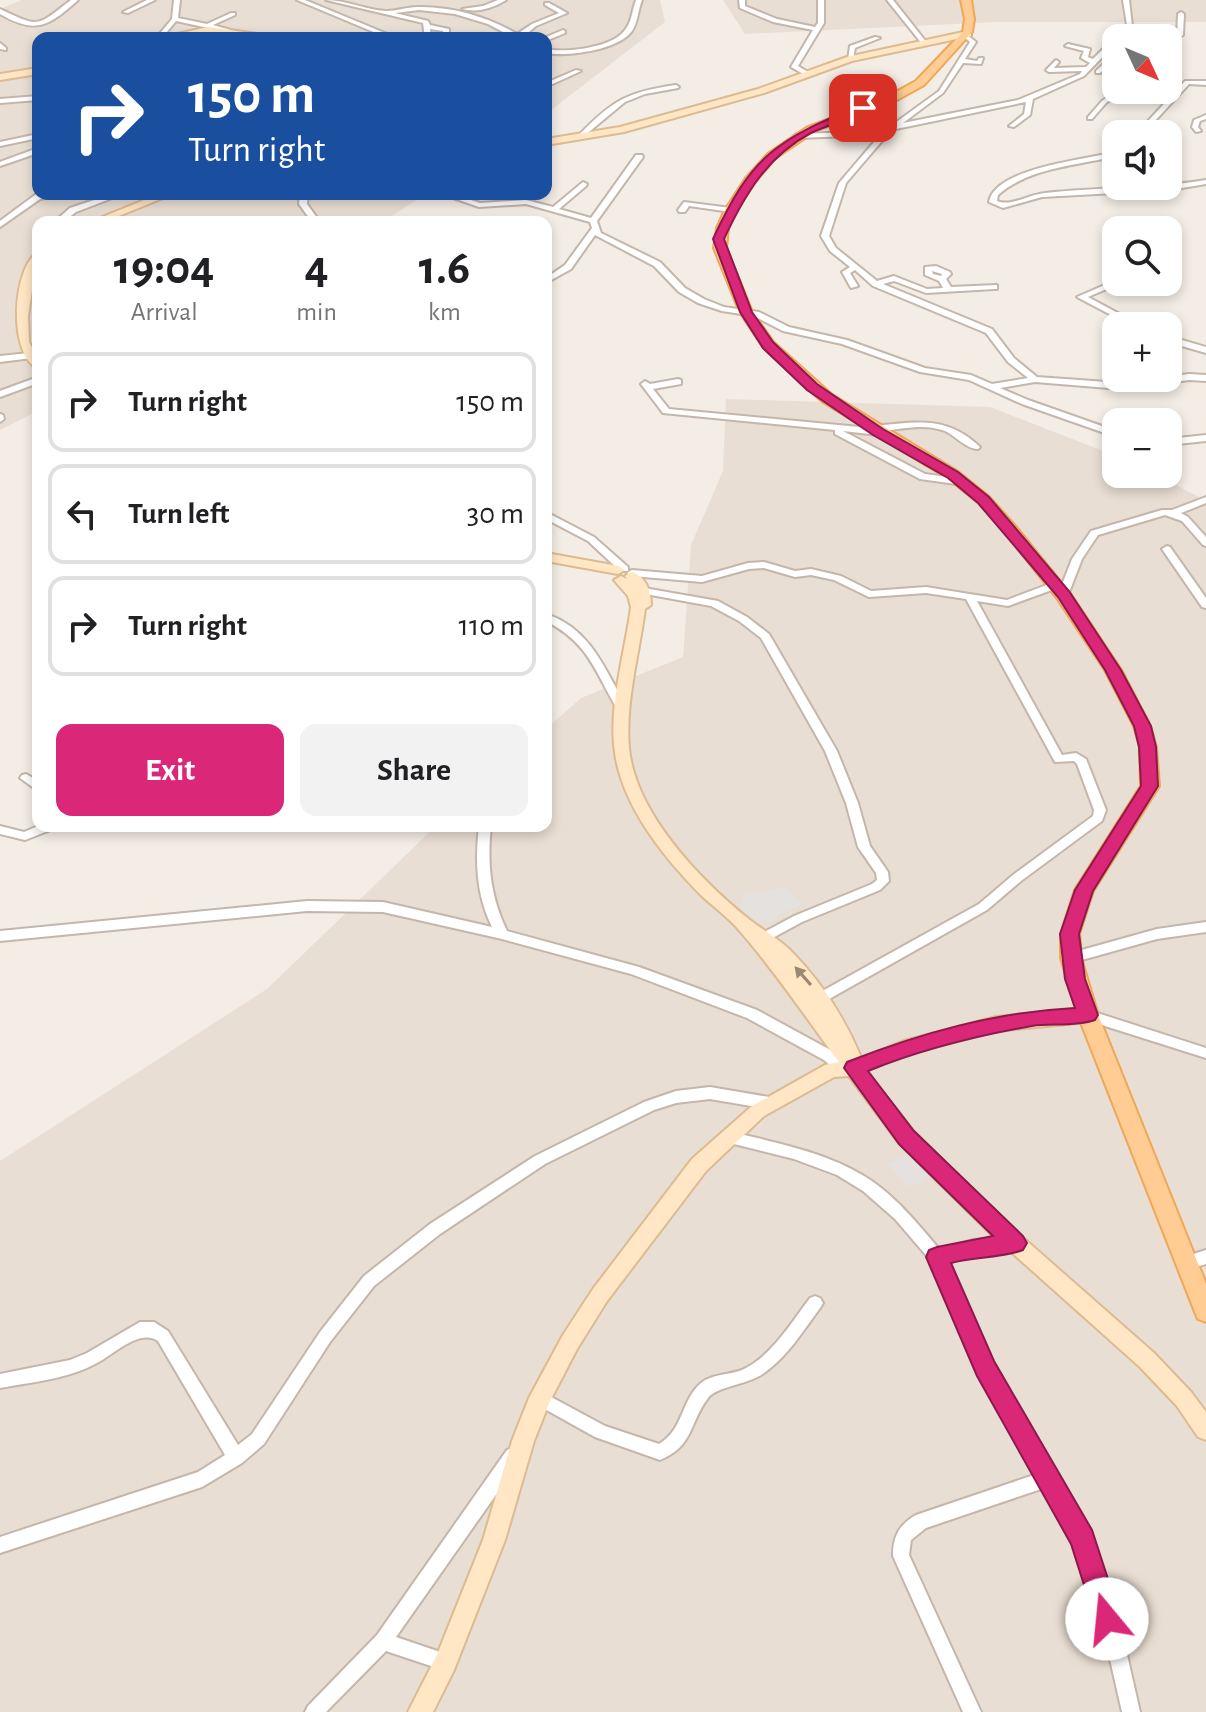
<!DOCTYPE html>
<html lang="en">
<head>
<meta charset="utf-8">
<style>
	body { margin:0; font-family:"Alegreya Sans",sans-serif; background:#f2f2f2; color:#202124; height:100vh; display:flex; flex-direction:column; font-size:30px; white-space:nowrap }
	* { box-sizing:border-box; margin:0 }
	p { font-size:26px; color:#757577 }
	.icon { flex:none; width:44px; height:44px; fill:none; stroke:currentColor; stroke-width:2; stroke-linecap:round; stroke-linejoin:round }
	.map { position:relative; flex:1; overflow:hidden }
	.panel { position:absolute; left:32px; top:216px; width:520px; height:616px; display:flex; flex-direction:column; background:#fff; border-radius:16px; box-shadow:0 4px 12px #0003 }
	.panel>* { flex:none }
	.banner { position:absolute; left:32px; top:32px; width:520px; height:168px; border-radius:16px; box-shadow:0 4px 12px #0003; background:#1a4fa0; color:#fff; overflow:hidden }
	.needle { width:52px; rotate:134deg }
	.fabs { position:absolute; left:1102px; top:24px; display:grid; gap:16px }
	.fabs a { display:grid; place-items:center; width:80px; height:80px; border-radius:16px; background:#fff; box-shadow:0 4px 12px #0003; font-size:40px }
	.pin { position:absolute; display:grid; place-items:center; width:68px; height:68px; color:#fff; margin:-34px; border-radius:16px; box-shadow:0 4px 12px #0006 }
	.me { position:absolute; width:88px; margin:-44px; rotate:343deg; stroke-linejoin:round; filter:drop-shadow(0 0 6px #0008) }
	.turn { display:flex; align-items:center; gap:28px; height:168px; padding:0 24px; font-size:36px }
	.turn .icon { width:104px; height:104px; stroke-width:2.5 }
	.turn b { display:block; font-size:56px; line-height:68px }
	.eta { display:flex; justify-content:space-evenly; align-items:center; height:136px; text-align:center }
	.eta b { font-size:48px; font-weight:700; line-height:56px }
	.primary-button { display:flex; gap:16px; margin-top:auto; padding:16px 24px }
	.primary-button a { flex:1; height:92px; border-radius:16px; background:#db2777; color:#fff; font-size:32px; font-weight:700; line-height:92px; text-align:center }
	.primary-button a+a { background:#f2f2f2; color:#202124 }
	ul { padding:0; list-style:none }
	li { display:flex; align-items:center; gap:24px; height:100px; margin:0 16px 12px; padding:0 8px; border:4px solid #e0e0e0; border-radius:16px }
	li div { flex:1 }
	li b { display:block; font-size:30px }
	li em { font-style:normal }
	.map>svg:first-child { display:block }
	.residential { fill:#e9ded3 }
	.parking { fill:#e4e1de }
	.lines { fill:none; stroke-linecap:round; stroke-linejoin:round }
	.street-casing { stroke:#c4b6aa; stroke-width:4 }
	.secondary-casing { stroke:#dcbb92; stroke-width:4 }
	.primary-casing { stroke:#efa758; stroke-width:4 }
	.street { fill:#fff; fill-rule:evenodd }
	.secondary { fill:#ffe6c4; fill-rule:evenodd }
	.primary { fill:#ffcd93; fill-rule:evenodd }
	.oneway { fill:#9a8875 }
	.route { fill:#db2777; stroke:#8e194d; stroke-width:2 }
</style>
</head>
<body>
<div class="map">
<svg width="1206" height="1712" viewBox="0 0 1206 1712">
	<rect width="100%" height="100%" fill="#f4ede5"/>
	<g class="residential">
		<path d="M22,0H660L665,22L546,114V38H38V194H425L383,222H38V411L0,430V9Z"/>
		<path d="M723,0H1206V22H995L745,34Z"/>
		<path d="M726,399L990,407L1116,456V474H1155L1206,501V1712H0V1161L267,989L436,826H546V729L581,698L683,657L691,545L723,471Z"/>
	</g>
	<g class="parking">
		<path d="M784,886L803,905L780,914L770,923L764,919L757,924L737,911L745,893H763Z"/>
		<path d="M911,1152L930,1176L908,1188L888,1164Z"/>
	</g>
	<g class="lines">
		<g class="street-casing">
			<g id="street">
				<path d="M71,0H78C49,26 36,35 0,14V9C40,28 36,27 71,0Z"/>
				<path d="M147,0H155L128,13L123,12Z"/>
				<path d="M174,0H180L178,18L207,24L231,13H235V15L213,25L234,31L231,33L176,21L162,38H156L172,19Z"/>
				<path d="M297,0H305L397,38H388Z"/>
				<path d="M326,0C347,0 369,11 387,11C397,11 407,7 417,7C452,6 488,17 517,34L532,24L559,13L545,5V3H549L567,13L536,26L522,38H514L488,24L455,14L419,10L395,13L428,21L430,25L449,29V38H443V31L430,29L431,38H425L423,23Z"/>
				<path d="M498,0H506C493,8 477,13 462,9L483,6Z"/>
				<path d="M636,0H642C638,10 638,22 632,31C618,50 568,57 546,53V49C566,53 612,48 625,30C632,22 632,10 636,0Z"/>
				<path d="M739,0H745V6L777,19L815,27L818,23V0H824V23L798,66L811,74V76H807L791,67L813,30L773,22L740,8Z"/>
				<path d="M887,0H893L927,43V45H923Z"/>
				<path d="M1123,0H1129L1132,26L1121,38H1116V43L1084,76L1033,99L1030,115L1014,127L1009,126L1024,114L1026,102L896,129L888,134L846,183L829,236L836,248L877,281L894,276L927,289L943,288L939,281L925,275V267L936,266L950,272L951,274L946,279L951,287L997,285V289H994L926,293L894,281L883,284L992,329L1014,358L1037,377L1121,383L1189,374L1206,375V381L1189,380L1121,389L1035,382L1000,388L1028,400L1116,431V437L1022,404L969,380L920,372L842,344L783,331L754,316L722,311L698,303L679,292L654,266L595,235L571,269L546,283V278L565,265L592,228L590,222L526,204L479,207L442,194H453L480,203L526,200L553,207L583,182L587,184L586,186L559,209L591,218L636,155H642L643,157L597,221L601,233L660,262L685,288L704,299L724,307L759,312L789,327L847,340L925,368L971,375L992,384L1028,378L1008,362L986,333L873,286L855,270L850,273L858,286L851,288L842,272L850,267L830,251L821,236L839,183L880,135L797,138L794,136L797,134L884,131L939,91L970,42L964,37L967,35L976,42L965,59L977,61L979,58H983L981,64L963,63L943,93L903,123L1018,100L1080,74L1082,71L1049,72L1046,70L1056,60L1059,62L1054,68L1086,67L1090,63L1081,58L1084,51L1065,46L1068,44L1090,49L1088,57L1093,59L1127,25ZM932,271L942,274L941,276L933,274Z"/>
				<path d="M1181,12L1184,14L1183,35L1168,46V41L1177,34L1178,14Z"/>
				<path d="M563,30L565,31V33L548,40L544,38Z"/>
				<path d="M875,37L880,38L855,48L853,59L848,60L850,46Z"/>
				<path d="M0,43L6,48V50L0,49Z"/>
				<path d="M1116,52V58L1100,73H1096V71Z"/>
				<path d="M576,70L581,71L546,87V83Z"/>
				<path d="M1185,81H1206V85L1189,84L1143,134H1136Z"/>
				<path d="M676,85L679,87L678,88L645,94L625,102L584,136L579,135C613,100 627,92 676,85Z"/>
				<path d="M1117,90H1124L1106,103L1092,119H1088V117L1102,101Z"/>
				<path d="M38,96V100L0,103V99Z"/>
				<path d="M1206,115V119L1200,121L1198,127L1201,131L1196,132L1192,127L1194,120Z"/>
				<path d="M38,134V138L0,146V142Z"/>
				<path d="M35,149H38V153L0,166V162Z"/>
				<path d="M1116,152V156C1076,166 1030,167 998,195L997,201C1011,207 1030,194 1045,193C1099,187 1152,189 1206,180V184L1170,190L1042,197L1003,208L989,202C994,168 1088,159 1116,152Z"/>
				<path d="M44,194H66L40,199L0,227V221L35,195Z"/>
				<path d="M112,194H123L76,212L63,222H54L70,208Z"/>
				<path d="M300,194H308L307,204L320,222H312L299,204Z"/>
				<path d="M684,202L731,208L735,210L731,212L689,206L685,212H679L678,210Z"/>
				<path d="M1116,280V282H1123L1088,297L1142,326H1132L1077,297Z"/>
				<path d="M1168,336L1206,347V353L1168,342Z"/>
				<path d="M29,353L33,356L32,358L0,362V356Z"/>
				<path d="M38,377V383L0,397V391Z"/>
				<path d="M678,379L681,380V384L653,389L669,409L870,428L874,426C916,422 947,415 980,447L978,449C966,449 956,436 945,431C925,423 902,429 882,431L881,434L878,435L843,431L925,474L963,479L968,482L963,485L920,479L835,434V430L663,413L641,384L645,381L650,384Z"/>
				<path d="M0,414L3,415L4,419L0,422Z"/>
				<path d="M1206,435V441L1168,445V439Z"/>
				<path d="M1206,497V503L1181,513L1188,517L1206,537V546L1203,545L1182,521L1165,515L1098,535L1082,559L1068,595L1063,598L1058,595L1072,559L1091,531L1162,510H1172Z"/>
				<path d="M546,512L594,537L628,567V571H620L588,541L546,519Z"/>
				<path d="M1167,546L1170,547L1206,598V608L1202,607L1162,549Z"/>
				<path d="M764,562L795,571L811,569L841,576L871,591L926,587L1007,600L1052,583H1060V587L1008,606L977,601L1062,755L1076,753L1086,759L1106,810L1102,821L1021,881L987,910L822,1003L817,1002L816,998L817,994L979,904L1013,875L1093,816L1094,810L1077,764L1074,761L1055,762L966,599L926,593L869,597L834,580L811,575L795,577L764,568L749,569L702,582L632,576L627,573L632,570L702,576L748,563Z"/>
				<path d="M644,588L718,601L747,617L769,634L837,751L858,803L870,846L888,872L889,881L880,890L802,922L767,941H759L757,938L759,935L794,916L872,884L877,880L876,873L858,847L846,803L825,751L761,638L739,621L711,606L640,593V589Z"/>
				<path d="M549,615C593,631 606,673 628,709L627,712H619C594,671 591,645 546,621V616Z"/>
				<path d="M26,774L38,781V791L20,778L22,775Z"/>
				<path d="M0,826L24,832L38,826H55L53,829L25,840L0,834Z"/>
				<path d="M479,826H491C487,863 490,896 507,931L639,967L757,1010L834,1052L850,1068L848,1072L843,1073L838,1072L824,1060L747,1018L631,974L502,939L383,912L307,911L0,941V931L307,901L383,902L492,927C476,895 475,861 479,826Z"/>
				<path d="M1206,922V932L1157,939L1071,963L1067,961L1065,958L1067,955L1071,953L1157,929Z"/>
				<path d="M1088,1010L1206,1048V1058L1083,1019L1081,1015L1083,1011Z"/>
				<path d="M710,1087L769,1097L774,1099L776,1103L774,1107L769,1109L710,1099L676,1103L654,1110L545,1164L440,1234L374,1286L330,1342L264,1444L242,1463L202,1487L0,1553V1537L198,1472L225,1455L158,1341C140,1328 114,1354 97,1363C68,1379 33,1382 0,1388V1374L70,1360L87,1353L140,1322H154L168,1331L238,1445L252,1434L320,1332L364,1276L430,1224L535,1156L644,1102L676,1091Z"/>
				<path d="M727,1131C773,1142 823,1151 864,1176C894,1194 917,1223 940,1250L973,1240L1015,1237L1020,1238L1022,1243L1020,1248L1015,1249L973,1254L946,1261L991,1363L1089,1533L1125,1646L1140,1712H1122L1107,1646L1076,1542L1044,1488L926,1528L911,1540L909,1555L981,1712H963L893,1556C893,1536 899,1525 916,1515L1037,1474L979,1373L931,1261L895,1219L863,1191L837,1175L794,1159L722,1141L720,1137L722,1133Z"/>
				<path d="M1206,1250V1264L1186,1270L1181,1268L1179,1263L1181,1258Z"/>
				<path d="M815,1296L820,1298L823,1303L820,1308C803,1331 787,1357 764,1373C748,1385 717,1386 708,1398C689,1423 694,1446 660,1460L595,1437L534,1403L532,1398L534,1393L540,1391L605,1426L659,1444C684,1429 681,1400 701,1383C712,1374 728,1375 742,1370C771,1357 791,1323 810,1298Z"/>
				<path d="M513,1448L519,1450L521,1456L519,1462L396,1637L452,1656L455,1662L452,1668L446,1671L386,1651L326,1712H305L308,1706L377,1635L507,1450Z"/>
			</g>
		</g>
		<g class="secondary-casing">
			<g id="secondary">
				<path d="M208,27L265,35L269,38C249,38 231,33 211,32C195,31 177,38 160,38Z"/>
				<path d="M968,31L971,32V36L852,61L764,93L624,132L546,145V139L620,127L758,89L847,57Z"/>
				<path d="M38,68V74L0,80V74Z"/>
				<path d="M159,194H173L104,222H90Z"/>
				<path d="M38,252L28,316L29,342L38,359V369C7,353 13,267 38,252Z"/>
				<path d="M546,553L618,566L625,570L618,574L546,561Z"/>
				<path d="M632,572C646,577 651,591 651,605L645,609C639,655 625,702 629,748C635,813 701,881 750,920C763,930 777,938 789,949C820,980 843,1015 860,1055L858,1059L904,1041L996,1017L1088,1008L1094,1010L1097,1015L1094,1020L1088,1022L996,1031L907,1054L866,1071L913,1131L1004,1221L1154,1353L1191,1392L1206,1412V1440L1198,1437L1177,1406L1140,1367L990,1233L899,1143L849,1076L834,1077L764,1116L706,1171L607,1301L577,1349L549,1403L534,1441L505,1540L454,1670L433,1712H408L437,1655L483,1540L512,1441L529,1398L563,1335L593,1289L692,1159L752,1106L825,1065L839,1062C806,1018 775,971 739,930C729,918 715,908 703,897C665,859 623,808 615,753C608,705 625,654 631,607L628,596L614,580L621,576L627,579L625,576Z"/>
			</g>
		</g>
		<g class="primary-casing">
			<path id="primary" d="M961,0H971L974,19L972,32L924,85L895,101L815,131L775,158L754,183L737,210L728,228L726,248L752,312L773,342L832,395L958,472L989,497L1016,527L1071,595L1121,670L1150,726L1156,747L1159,786L1093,891L1079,934L1081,958L1098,1015L1206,1284V1322L1198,1319L1195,1312L1078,1015L1061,958V934L1075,890L1141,786L1140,747L1134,726L1105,670L1057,598L1006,533L979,503L948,478L822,401L764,348L740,312L714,248L717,228L725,210L746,178L768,154L808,127L887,97L916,81L963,32L965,19Z"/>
		</g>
		<use href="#street" class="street"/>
		<use href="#secondary" class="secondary"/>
		<use href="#primary" class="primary"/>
	</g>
	<defs><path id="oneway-solid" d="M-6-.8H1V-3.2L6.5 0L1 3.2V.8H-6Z" transform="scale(2)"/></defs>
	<use class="oneway" href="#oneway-solid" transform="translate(803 976) rotate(-131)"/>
	<path class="route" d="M860,106L869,108C852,120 829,124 811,133C767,156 744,196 724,239L752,312L773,342L817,384L883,429L958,472L989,497L1069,591L1121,670L1151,726L1156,747L1158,786L1093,891L1079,934L1085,979L1098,1015L1095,1020C1075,1027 1052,1023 1032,1026C975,1036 922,1049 868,1071L914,1131L1023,1236L1027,1243L1023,1250C1001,1258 974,1257 951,1263L994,1361L1092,1530L1121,1619L1117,1629L1107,1633L1098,1629L1071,1544L977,1376L926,1257L929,1250L937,1247L993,1236L899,1144L844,1068L847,1062C921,1033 995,1012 1075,1008L1065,979L1060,934L1075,890L1141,786L1139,747L1134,726L1105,670L1058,597L978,503L948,478L873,435L807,390L763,348L740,312L713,239C751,156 777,139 860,106Z"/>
</svg>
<div class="fabs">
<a><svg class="needle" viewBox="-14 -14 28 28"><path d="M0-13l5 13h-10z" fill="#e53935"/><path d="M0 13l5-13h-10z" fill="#757577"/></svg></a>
<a><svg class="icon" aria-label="sound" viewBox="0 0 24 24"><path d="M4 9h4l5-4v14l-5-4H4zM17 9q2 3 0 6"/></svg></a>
<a><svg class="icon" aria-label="search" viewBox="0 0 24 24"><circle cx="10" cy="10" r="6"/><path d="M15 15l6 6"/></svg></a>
<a>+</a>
<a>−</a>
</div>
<div class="pin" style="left:863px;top:108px;background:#d93025"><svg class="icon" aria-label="arrive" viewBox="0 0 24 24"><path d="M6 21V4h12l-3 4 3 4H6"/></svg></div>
<svg class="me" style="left:1107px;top:1619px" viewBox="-20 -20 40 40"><circle r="19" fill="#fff"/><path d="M0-13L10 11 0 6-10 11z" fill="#db2777"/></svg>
<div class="banner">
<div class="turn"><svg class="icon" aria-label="right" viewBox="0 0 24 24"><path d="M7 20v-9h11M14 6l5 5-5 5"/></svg><div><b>150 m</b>Turn right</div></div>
</div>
<section class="panel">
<div class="eta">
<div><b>19:04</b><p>Arrival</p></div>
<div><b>4</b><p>min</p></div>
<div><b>1.6</b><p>km</p></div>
</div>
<ul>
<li><svg class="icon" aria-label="right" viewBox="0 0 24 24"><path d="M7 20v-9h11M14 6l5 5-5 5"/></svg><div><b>Turn right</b></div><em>150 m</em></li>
<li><svg class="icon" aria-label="left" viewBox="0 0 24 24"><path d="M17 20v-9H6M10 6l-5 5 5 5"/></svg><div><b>Turn left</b></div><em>30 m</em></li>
<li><svg class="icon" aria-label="right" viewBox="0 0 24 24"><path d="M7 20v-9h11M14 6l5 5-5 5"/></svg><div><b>Turn right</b></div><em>110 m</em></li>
</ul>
<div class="primary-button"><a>Exit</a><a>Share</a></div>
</section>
</div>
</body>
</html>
